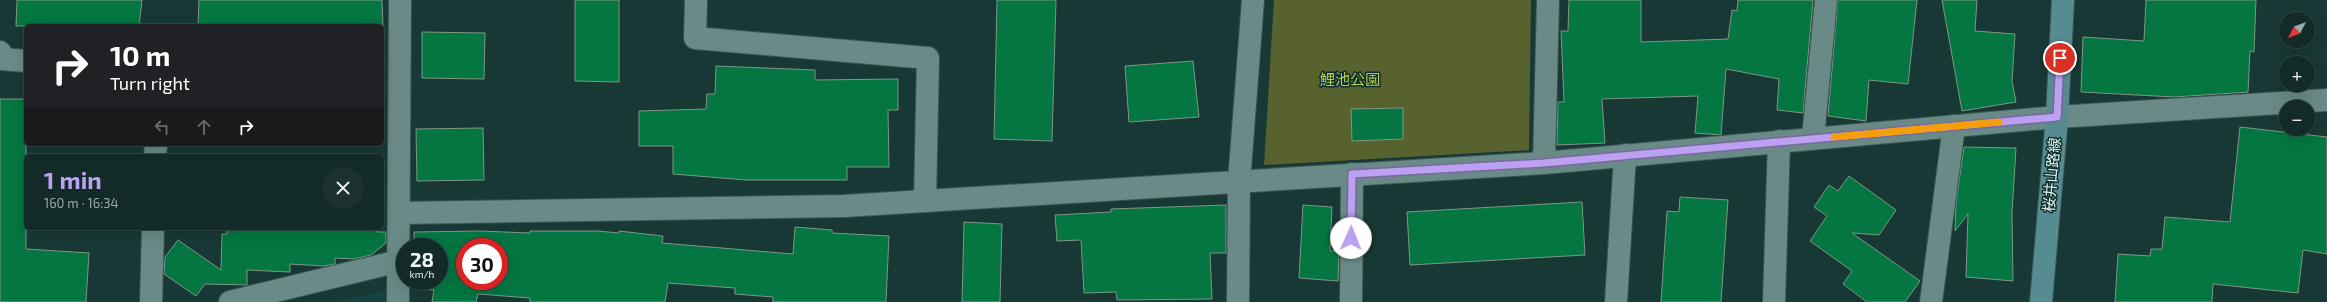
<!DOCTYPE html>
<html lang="en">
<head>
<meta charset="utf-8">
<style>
	body { margin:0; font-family:"Exo 2","Noto Sans JP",sans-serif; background:#1b3230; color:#f1f3f6; height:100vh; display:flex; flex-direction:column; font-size:15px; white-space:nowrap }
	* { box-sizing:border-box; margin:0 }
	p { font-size:13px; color:#9ca7a8 }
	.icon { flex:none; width:22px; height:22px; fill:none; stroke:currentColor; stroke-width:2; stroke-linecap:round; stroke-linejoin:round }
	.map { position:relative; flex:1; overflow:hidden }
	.sheet { position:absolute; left:24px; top:154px; width:360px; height:76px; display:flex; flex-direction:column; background:#122a28; border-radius:6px; box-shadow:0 4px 16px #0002,0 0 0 1px #314645 }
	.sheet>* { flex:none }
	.banner { position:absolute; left:24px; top:24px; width:360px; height:122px; border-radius:6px; box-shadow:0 4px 16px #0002,0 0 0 1px #314645; background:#202124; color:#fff; overflow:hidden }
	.needle { width:26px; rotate:229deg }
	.buttons { position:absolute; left:2279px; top:12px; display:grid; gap:8px }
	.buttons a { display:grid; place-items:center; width:36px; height:36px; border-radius:50%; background:#122a28; box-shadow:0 4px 16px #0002,0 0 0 1px #314645; font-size:20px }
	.speed { position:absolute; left:396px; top:238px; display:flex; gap:8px; font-size:20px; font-weight:700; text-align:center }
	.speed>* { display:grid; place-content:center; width:52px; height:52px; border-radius:50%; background:#122a28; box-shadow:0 4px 16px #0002,0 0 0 1px #314645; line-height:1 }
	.speed small { font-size:10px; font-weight:400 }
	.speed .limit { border:6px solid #d22; background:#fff; color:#111 }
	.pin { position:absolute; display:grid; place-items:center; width:34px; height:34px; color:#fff; margin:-17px; border:2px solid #fff; border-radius:50%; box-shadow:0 1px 4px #0007 }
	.me { position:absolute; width:44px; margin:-22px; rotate:1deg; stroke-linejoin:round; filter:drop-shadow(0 0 3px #0008) }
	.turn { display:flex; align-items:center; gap:14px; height:84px; padding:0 20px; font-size:18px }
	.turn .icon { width:52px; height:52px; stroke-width:2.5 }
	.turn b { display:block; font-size:28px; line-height:34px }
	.lanes { display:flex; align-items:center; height:38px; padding:0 20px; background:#0003; justify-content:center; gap:20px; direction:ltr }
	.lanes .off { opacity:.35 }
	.round { display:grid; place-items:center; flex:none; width:42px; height:42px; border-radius:21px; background:#1b3230 }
	.head { display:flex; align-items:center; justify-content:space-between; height:68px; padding:0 20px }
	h1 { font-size:24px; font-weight:700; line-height:30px; color:#bca0f2 }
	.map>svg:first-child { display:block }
	.built { fill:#16433f }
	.green { fill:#57622f }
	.building { fill:#037641; stroke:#7e9786; fill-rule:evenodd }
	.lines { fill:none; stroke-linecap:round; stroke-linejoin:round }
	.minor-casing { stroke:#3b5654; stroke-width:24 }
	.secondary-casing { stroke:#3b5654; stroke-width:24 }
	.minor { stroke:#698a87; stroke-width:22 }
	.secondary { stroke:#578b92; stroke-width:22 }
	.route-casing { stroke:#7a689d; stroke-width:10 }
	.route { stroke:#bca0f2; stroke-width:7 }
	.slow { stroke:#f59e0b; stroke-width:7 }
	.labels { text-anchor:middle; stroke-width:3; stroke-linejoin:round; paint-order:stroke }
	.park-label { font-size:15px; fill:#b4ce52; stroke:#0d2e2c }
	.street-label { font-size:15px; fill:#e2f4f2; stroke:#0d2e2c }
</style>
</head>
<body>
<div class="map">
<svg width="2327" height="302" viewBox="0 0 2327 302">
	<rect width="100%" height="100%" fill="#183836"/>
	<path class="built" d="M393,289V302H334Z"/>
	<path class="green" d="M1274,0H1531L1529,150L1264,165Z"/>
	<g class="building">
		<path d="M17,0H142L139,26H16Z"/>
		<path d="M199,0H382L383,26H198Z"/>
		<path d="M575,0H619V82L575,81Z"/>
		<path d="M997,0H1056L1052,141L994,139Z"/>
		<path d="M1569,0H1641V42L1728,39L1732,10L1737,11L1738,0H1813L1803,113L1777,110L1779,79L1726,69L1721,135L1695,133L1698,96L1602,99L1605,143L1557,145L1558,102H1564L1561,31H1568Z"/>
		<path d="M1838,0H1917L1908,84L1869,80L1866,121L1828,116Z"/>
		<path d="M1942,0H1977L1975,31L2015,34L2012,81L2016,102L1962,111Z"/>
		<path d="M2146,0H2256L2254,52L2250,51L2248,92L2174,97L2081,92L2083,37L2144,41Z"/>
		<path d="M422,32L485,33L484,79L422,78Z"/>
		<path d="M1193,61L1199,117L1129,122L1125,66Z"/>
		<path d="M716,66L815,70V80L898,79V110H888L889,167H847V180H746L673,174V146H639V111L706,109L707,94H715Z"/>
		<path d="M0,99H26V249L89,253L86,302H0Z"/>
		<path d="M1403,108V139L1352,141L1351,109Z"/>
		<path d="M2240,127L2327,137V254L2303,250L2298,293L2213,284L2212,302H2115L2118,254L2150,256L2151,249H2162L2165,217L2230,222Z"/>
		<path d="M483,128L484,180L417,181L416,129Z"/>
		<path d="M1964,147L2016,148L2012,213L2013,281L1966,277L1968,214L1955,231L1956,203Z"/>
		<path d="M1849,176L1896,210L1879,235L1852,233L1920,281L1905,302H1867L1843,284L1852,271L1810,241L1827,216L1814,207L1829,185L1838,191Z"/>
		<path d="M1680,197L1728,200L1721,302H1661L1667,211L1679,212Z"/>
		<path d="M1582,202L1585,255L1410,265L1407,212Z"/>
		<path d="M1226,205V253H1210L1212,299L1117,300L1116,292L1084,293L1081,240L1057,241L1055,215L1111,212V209Z"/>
		<path d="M1303,205L1332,207L1330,251H1339L1338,281L1299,278Z"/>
		<path d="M964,222L1002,224L1000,302H962Z"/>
		<path d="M795,227L832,230V233L889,236L886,302H773V297L735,294V288L668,283L665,302H530V298L478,294L476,302H432L434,290L414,289V281H439V247H414V232L480,231L530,233V231H597L619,233V231L663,236L662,243L793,254ZM465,247H499V281H465Z"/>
		<path d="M227,228H378L377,232H386V243L371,255L354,259L335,258V264L324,266L290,264V272L247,270V285L205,284L196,296L164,274L165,257L178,240L221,270L222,234H227Z"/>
	</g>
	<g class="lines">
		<g class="minor-casing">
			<g id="minor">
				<path d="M696,0L695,38L928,58L925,201"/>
				<path d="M0,52L1,59L26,61"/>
				<path d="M1813,138L1826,0"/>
				<path d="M155,156L156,144"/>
				<path d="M1544,163L1548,0"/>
				<path d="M400,213L844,206L1544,163L2057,117L2327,100"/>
				<path d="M151,302L153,228"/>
				<path d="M230,302L399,261"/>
				<path d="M398,302L400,0"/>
				<path d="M1238,302L1239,182L1253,0"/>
				<path d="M1351,302L1352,174"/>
				<path d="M1616,302L1625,155"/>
				<path d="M1774,302L1779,141"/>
				<path d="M1931,302L1954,126"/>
			</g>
		</g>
		<g class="secondary-casing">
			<path id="secondary" d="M2041,302L2057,117L2063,0"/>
		</g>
		<use href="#minor" class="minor"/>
		<use href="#secondary" class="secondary"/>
	</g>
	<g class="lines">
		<g class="route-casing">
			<path id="route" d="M1351,238L1352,174L1544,163L2057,117L2060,58"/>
		</g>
		<use href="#route" class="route"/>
		<path class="slow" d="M1834,137L1999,122"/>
	</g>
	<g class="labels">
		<g class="park-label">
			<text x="1350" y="85">鯉池公園</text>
		</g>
		<g class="street-label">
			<text transform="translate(2052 175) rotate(-85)" y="5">桜井山路線</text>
		</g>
	</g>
</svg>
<div class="buttons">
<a><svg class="needle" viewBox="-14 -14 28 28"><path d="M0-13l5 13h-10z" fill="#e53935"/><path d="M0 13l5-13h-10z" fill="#9ca7a8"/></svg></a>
<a>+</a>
<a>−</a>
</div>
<div class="speed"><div>28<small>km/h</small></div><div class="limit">30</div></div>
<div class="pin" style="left:2060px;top:58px;background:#d93025"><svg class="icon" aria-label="arrive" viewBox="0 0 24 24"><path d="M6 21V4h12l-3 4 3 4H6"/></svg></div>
<svg class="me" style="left:1351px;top:238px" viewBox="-20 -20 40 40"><circle r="19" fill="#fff"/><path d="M0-13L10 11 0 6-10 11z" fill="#bca0f2"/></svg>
<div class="banner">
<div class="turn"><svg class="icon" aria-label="right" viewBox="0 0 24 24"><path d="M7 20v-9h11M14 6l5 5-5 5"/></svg><div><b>10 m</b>Turn right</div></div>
<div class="lanes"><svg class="icon off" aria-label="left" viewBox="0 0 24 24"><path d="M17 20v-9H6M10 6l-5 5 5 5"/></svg><svg class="icon off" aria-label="ahead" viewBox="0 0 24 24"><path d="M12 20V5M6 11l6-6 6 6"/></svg><svg class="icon" aria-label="right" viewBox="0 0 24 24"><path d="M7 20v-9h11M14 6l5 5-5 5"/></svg></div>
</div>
<section class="sheet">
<div class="head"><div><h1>1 min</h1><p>160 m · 16:34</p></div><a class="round"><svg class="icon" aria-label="close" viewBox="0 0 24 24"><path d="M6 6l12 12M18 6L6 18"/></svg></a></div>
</section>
</div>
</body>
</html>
